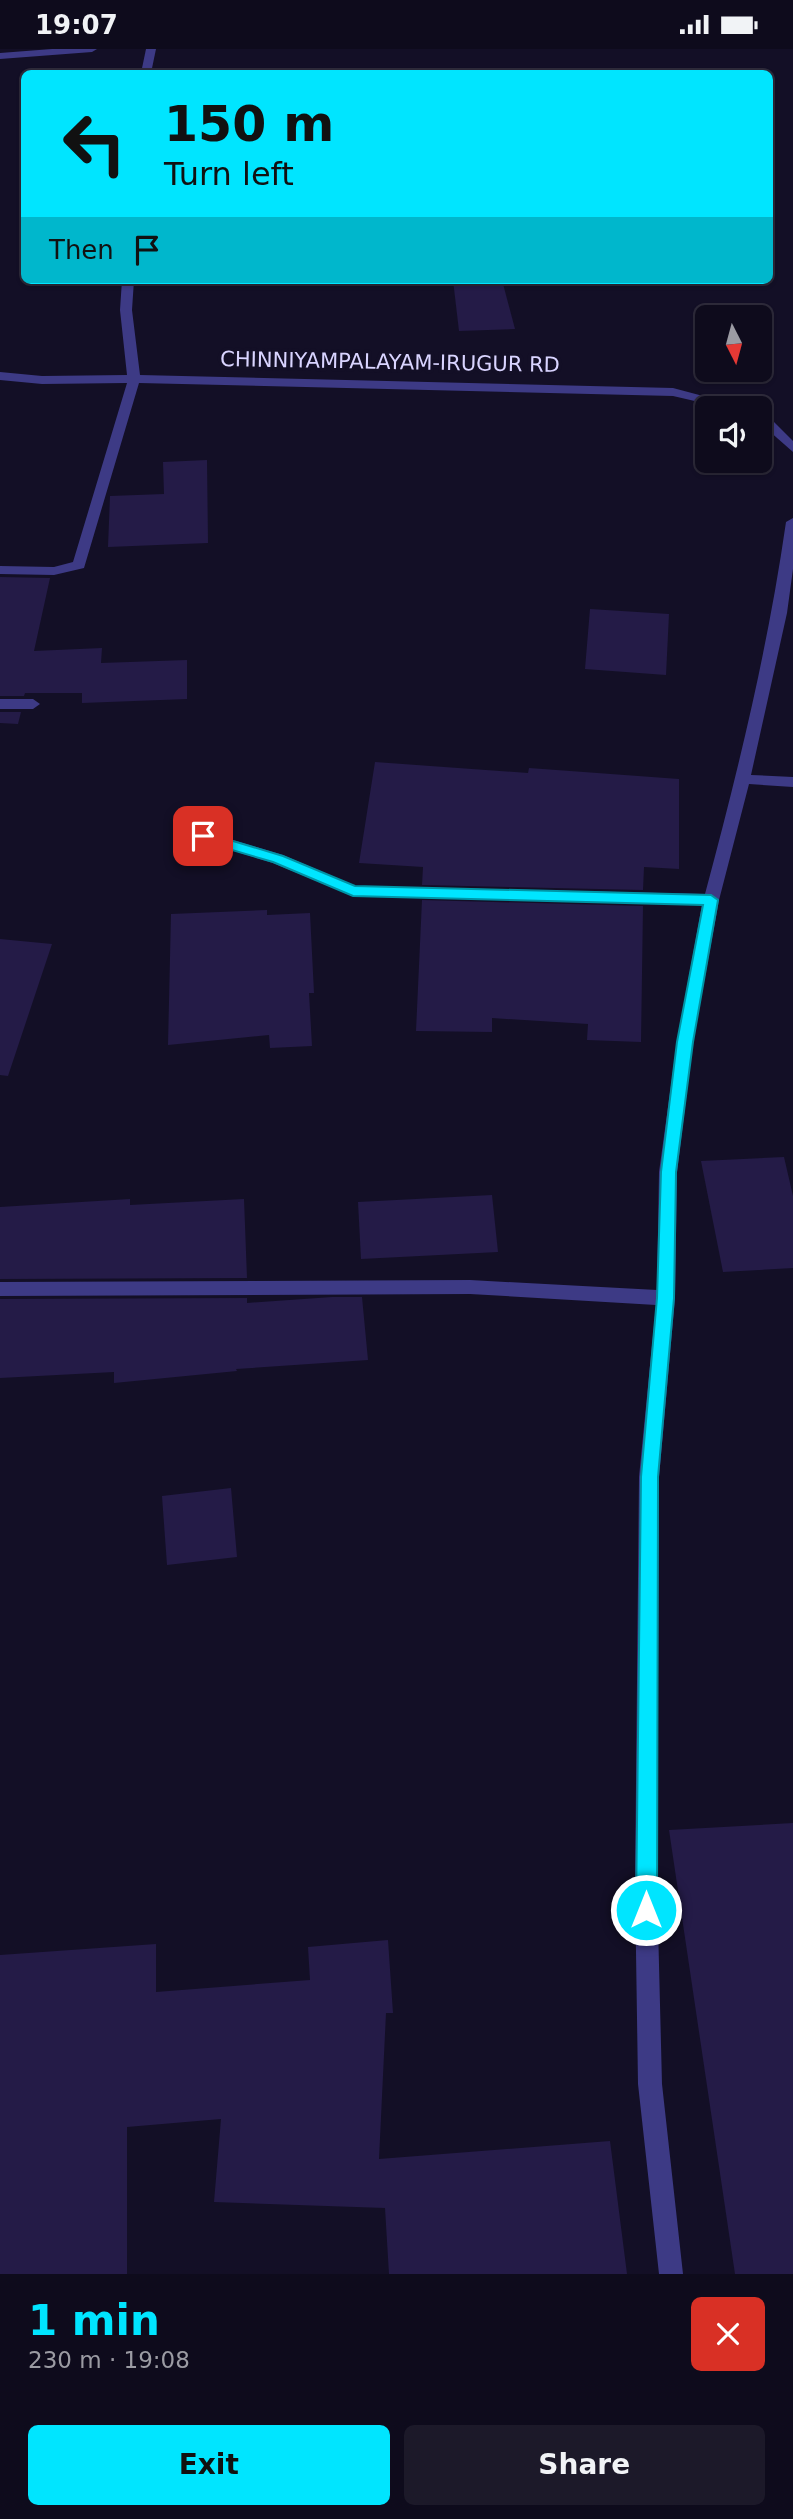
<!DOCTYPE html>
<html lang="en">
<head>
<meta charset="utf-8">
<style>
	body { margin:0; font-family:"DejaVu Sans",sans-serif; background:#1c1929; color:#f1f3f6; height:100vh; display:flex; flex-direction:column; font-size:26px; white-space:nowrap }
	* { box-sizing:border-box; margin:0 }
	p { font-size:23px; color:#9b9ba3 }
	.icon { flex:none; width:38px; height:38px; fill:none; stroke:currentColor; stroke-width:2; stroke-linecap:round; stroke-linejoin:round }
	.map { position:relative; height:2225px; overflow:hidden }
	.side { display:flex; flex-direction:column; background:#0e0b1c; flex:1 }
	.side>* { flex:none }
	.top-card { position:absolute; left:21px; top:21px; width:752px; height:214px; border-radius:10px; box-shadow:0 2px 5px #0004,0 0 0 2px #2e2b3b; background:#00e5ff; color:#111; overflow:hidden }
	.needle { width:46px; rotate:174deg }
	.tools { position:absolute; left:695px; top:256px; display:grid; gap:14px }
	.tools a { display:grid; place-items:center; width:77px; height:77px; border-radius:10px; background:#0e0b1c; box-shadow:0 2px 5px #0004,0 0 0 2px #2e2b3b; font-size:35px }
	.pin { position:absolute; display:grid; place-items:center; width:60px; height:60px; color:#fff; margin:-30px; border-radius:14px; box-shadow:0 4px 10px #0006 }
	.me { position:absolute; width:77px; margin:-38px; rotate:0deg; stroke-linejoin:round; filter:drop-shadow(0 0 5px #0008) }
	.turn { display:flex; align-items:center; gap:24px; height:147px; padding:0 28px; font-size:32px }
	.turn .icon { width:91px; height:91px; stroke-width:2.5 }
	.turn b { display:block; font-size:49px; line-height:60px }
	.then { display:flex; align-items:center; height:66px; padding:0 28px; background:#0003; gap:14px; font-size:26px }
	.round { display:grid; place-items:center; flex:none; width:74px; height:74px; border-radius:10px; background:#1c1929 }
	.summary { display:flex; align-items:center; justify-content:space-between; height:119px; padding:0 28px }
	h1 { font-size:42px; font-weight:700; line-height:52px; color:#00e5ff }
	.button { display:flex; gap:14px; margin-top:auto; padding:14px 28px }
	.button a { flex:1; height:80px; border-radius:10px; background:#00e5ff; color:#111; font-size:28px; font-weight:700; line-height:80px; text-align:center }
	.button a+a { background:#1c1929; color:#f1f3f6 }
	.status { display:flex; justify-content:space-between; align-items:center; height:49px; padding:0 35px; background:#0e0b1c; direction:ltr }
	.status svg { height:19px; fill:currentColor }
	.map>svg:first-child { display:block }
	.building { fill:#241b47 }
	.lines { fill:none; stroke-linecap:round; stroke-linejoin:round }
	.minor { fill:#3d3a85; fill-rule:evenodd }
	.route { fill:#00e5ff; stroke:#0095a6; stroke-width:2 }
	.labels { text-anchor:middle; stroke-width:7; stroke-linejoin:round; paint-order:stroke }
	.far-street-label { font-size:21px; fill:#d9d4ff; stroke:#130f26 }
</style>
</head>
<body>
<div class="status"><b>19:07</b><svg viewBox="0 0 49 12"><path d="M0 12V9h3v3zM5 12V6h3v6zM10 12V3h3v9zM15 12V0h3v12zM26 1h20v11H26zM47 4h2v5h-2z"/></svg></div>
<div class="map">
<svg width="793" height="2225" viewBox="0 0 793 2225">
	<rect width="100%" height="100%" fill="#130f26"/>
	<g class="building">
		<path d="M453,231H502L515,280L459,282Z"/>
		<path d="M207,411L208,494L108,498L110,447L164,445L163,413Z"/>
		<path d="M0,528L50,529L34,602L102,599L101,614L187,611V650L82,654V644H25L24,647H0Z"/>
		<path d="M590,560L669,565L666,626L585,620Z"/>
		<path d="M0,663H21L18,675L0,674Z"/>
		<path d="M375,713L528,724L529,719L679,730V820L644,818L643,841L422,836L423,818L359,814Z"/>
		<path d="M422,851L643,857L641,993L587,991L588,975L492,969V983L416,982Z"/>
		<path d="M267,861V866L310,864L314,944H309L312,997L270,999L269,986L168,996L171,865Z"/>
		<path d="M0,890L52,895L8,1027L0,1026Z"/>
		<path d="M784,1108L793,1147V1219L723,1223L701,1112Z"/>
		<path d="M492,1146L498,1203L361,1210L358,1153Z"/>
		<path d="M130,1150V1156L244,1150L247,1229L0,1230V1158Z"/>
		<path d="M332,1248H362L368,1311L236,1320L237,1322L114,1334V1323L0,1329V1250L247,1249V1254Z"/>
		<path d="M231,1439L237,1508L167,1516L162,1447Z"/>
		<path d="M793,1774V2225H735L669,1781Z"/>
		<path d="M388,1891L393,1964H386L379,2110L610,2092L627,2225H389L385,2159L214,2153L221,2070L127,2078V2225H0V1906L156,1895V1943L310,1931L308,1898Z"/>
	</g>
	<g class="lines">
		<g class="minor">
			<path d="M52,0H97L92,3L0,10V4Z"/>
			<path d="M146,0H156L151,24H141Z"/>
			<path d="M122,231H134L132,261L140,326L673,339L748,359H725L673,347L139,334L84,519L54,526L0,525V517L54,518L73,513L127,334L42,335L0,331V323L42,327L127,326L120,261Z"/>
			<path d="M760,365L773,372L793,392V403L760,374Z"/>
			<path d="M793,469V520L787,564L751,726L793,728V738L749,735L719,851L693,993L677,1123L675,1249L659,1428L657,1836L662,2035L683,2225H659L638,2035L635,1836L639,1428L656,1256L470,1245L0,1247V1233L470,1231L657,1241L659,1123L677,993L702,856L353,847L273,814L198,791L195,787L203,782L283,806L355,837L705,845C738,722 768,599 786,473Z"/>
			<path d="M0,650H33L40,655L33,660H0Z"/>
		</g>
	</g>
	<path class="route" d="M203,783L283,807L355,837L711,846L718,851L693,993L676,1123L674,1249L658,1428L657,1861L654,1868L646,1871L639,1868L636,1861L641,1428L657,1249L661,1123L677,993L703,856L353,847L273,813L198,791V784Z"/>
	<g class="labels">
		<g class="far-street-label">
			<text transform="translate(390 313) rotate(1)" y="7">CHINNIYAMPALAYAM-IRUGUR RD</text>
		</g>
	</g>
</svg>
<div class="tools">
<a><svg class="needle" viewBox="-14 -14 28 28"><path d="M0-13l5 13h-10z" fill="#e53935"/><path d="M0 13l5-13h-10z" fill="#9b9ba3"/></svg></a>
<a><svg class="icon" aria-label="sound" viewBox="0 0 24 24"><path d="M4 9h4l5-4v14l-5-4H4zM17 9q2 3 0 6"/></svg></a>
</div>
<div class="pin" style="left:203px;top:787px;background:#d93025"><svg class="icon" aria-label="arrive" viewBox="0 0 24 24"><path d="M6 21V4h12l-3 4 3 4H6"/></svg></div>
<svg class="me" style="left:646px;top:1861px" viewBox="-20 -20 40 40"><circle r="17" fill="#00e5ff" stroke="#fff" stroke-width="3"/><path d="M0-11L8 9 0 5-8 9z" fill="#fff"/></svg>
<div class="top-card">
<div class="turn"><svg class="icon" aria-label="left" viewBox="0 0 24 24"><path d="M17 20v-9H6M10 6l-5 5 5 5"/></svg><div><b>150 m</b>Turn left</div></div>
<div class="then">Then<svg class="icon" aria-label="arrive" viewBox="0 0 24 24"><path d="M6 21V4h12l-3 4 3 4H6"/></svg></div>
</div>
</div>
<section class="side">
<div class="summary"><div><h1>1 min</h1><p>230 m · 19:08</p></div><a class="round" style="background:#d93025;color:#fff"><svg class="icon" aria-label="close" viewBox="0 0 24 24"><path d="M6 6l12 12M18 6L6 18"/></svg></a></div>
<div class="button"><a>Exit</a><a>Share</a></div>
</section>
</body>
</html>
